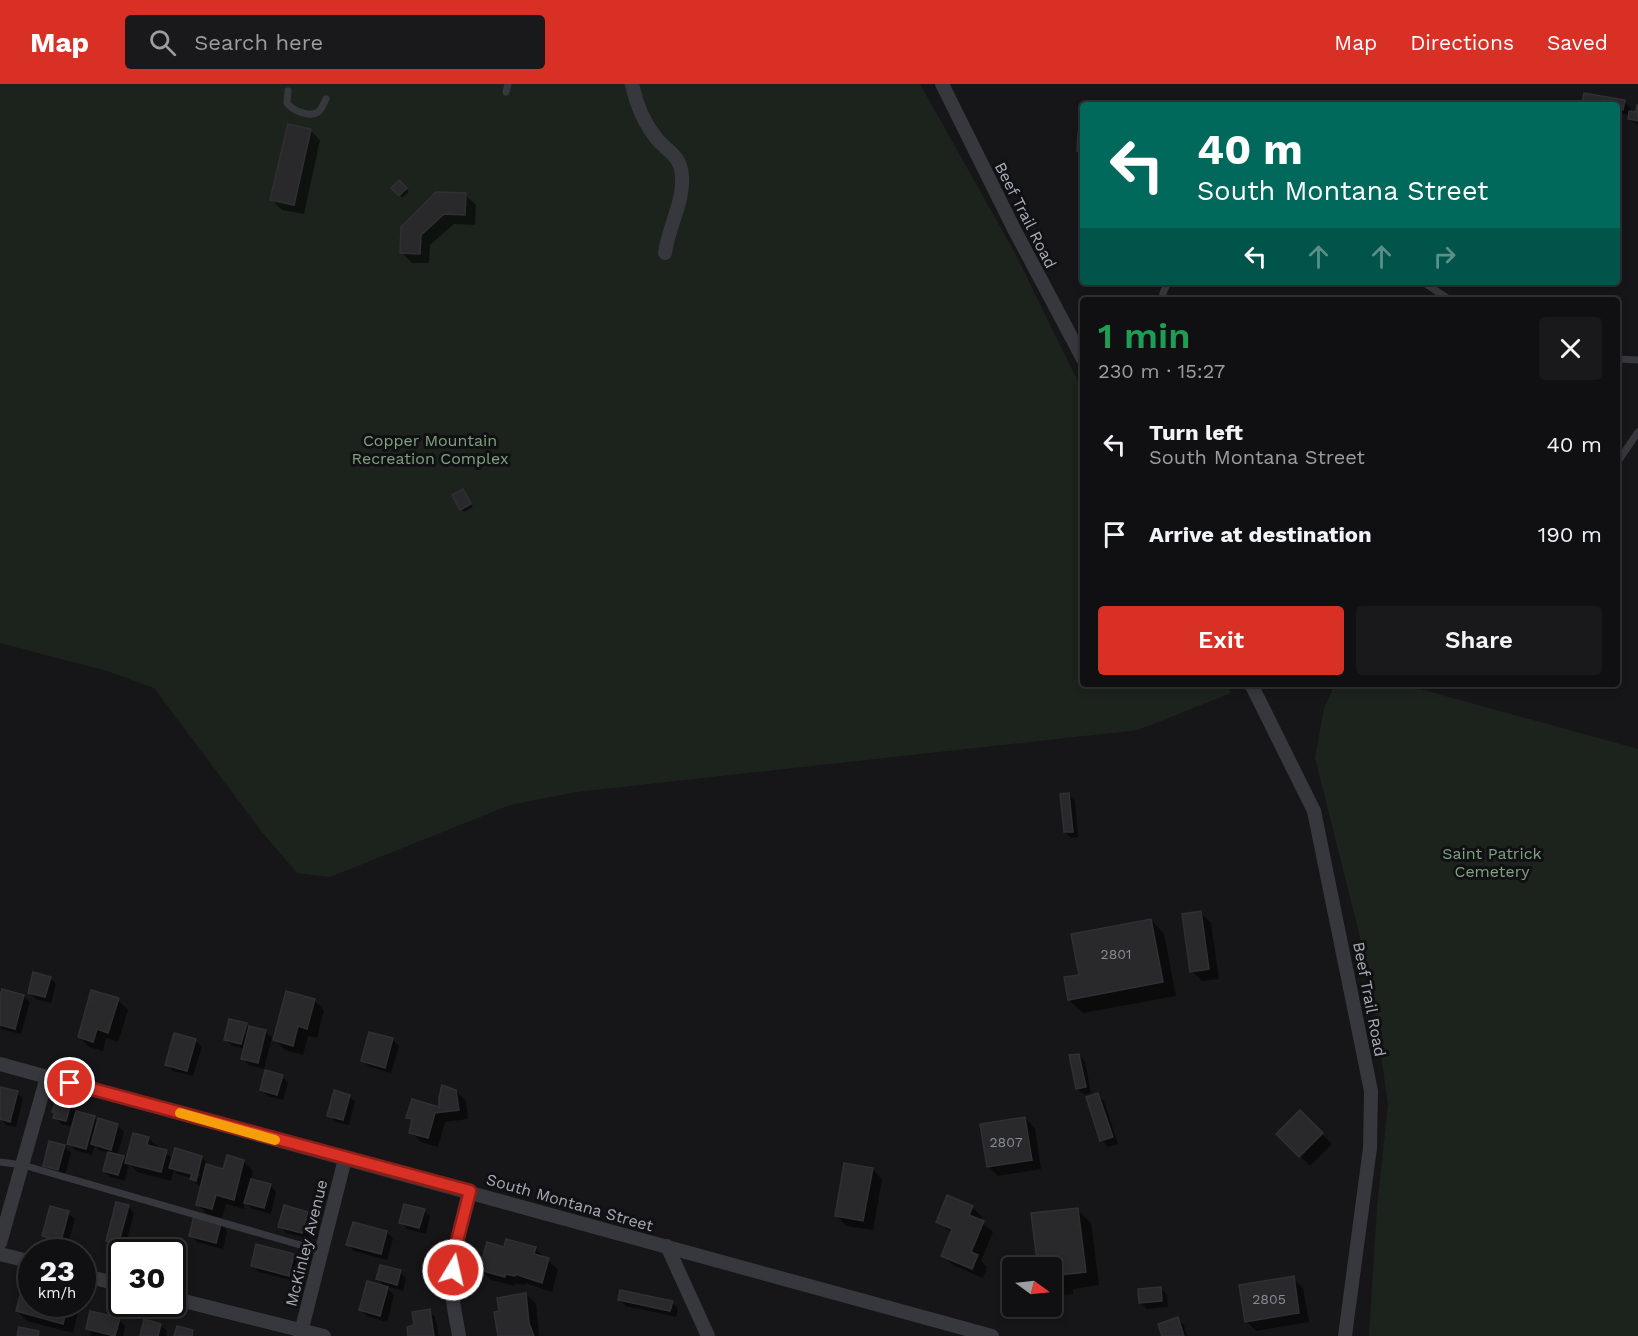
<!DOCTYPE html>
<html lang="en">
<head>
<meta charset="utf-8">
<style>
	body { margin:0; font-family:"Work Sans",sans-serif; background:#19191b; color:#f1f3f6; height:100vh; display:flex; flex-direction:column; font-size:22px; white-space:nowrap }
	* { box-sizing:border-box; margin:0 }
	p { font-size:20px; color:#9c9d9f }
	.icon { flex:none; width:33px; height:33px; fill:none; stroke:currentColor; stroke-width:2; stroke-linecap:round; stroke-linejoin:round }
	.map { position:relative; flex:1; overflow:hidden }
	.side { position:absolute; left:1080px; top:213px; width:540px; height:390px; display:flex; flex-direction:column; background:#101012; border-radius:6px; box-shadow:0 3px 9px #0003,0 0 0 2px #303032 }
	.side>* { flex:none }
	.top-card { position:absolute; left:1080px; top:18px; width:540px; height:183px; border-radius:6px; box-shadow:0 3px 9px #0003,0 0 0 2px #303032; background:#00695c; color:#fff; overflow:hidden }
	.needle { width:39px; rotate:105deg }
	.controls { position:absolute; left:1002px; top:1173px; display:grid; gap:12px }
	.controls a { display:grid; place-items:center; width:60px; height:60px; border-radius:6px; background:#101012; box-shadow:0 3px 9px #0003,0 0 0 2px #303032; font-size:30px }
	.speed { position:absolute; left:18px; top:1155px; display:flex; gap:12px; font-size:30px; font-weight:700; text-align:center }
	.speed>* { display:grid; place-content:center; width:78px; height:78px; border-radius:50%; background:#101012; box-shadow:0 3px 9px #0003,0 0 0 2px #303032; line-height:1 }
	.speed small { font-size:15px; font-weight:400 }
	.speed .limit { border:3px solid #111; border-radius:9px; background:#fff; color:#111 }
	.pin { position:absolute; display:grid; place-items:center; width:51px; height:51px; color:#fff; margin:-26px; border:3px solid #fff; border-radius:50%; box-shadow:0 2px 6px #0007 }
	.me { position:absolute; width:66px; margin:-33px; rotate:9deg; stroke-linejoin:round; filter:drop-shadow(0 0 4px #0008) }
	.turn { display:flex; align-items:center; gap:21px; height:126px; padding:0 18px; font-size:27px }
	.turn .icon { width:78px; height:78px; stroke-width:2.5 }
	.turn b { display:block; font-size:42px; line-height:51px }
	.lanes { display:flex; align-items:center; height:57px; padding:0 18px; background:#0003; justify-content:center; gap:30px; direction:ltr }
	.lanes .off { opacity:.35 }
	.round { display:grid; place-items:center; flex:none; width:63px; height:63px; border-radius:6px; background:#19191b }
	.overview { display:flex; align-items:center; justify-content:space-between; height:102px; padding:0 18px }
	h1 { font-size:36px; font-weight:600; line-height:45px; color:#1e9e55 }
	.primary-button { display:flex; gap:12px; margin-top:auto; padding:12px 18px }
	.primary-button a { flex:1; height:69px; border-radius:6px; background:#d93025; color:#fff; font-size:24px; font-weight:600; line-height:69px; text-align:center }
	.primary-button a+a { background:#19191b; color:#f1f3f6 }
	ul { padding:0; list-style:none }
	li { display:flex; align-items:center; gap:18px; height:90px; padding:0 18px }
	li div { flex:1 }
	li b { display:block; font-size:22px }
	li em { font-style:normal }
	header { display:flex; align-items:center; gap:36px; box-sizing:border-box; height:84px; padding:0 30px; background:#d93025; color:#fff }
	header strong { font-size:28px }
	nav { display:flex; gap:33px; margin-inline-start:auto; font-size:21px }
	.search { width:420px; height:54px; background:#19191b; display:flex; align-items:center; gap:15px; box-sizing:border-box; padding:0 21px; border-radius:6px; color:#9c9d9f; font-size:22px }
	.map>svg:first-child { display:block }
	.green { fill:#1c231d }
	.shadow { fill:#0007; fill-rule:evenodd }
	.building { fill:#29292c; stroke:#303034; stroke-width:1.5 }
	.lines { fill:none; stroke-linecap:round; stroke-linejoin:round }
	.lane { stroke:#37383d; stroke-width:7 }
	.street { stroke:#37383d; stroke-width:14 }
	.route-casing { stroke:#8d1f18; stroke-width:15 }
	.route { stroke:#d93025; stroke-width:10 }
	.slow { stroke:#f59e0b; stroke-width:10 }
	.labels { text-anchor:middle; stroke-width:6; stroke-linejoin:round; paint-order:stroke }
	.number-label { font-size:14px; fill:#888b94 }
	.street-label { font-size:16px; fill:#a8adb8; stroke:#111113 }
	.park-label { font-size:16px; fill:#7fa381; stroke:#111113 }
</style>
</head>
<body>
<header>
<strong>Map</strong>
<div class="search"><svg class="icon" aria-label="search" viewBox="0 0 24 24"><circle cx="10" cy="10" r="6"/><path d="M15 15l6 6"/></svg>Search here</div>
<nav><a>Map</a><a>Directions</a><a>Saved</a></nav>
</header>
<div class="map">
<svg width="1638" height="1252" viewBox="0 0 1638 1252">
	<rect width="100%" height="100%" fill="#161618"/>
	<g class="green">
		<path d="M0,0H920L1016,171L1083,308V600H1226L1231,609L1138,646L576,708L510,721L330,793L297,789L262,748L154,604L107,587L0,559Z"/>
		<path d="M1335,600H1402L1638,665V1252H1369L1377,1124L1388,1020L1370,893L1315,674L1324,624Z"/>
	</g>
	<g class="shadow">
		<path d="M1624,17L1631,24L1630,29L1638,30V26V41L1629,35L1630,31L1617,29V21H1586L1584,19Z"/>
		<path d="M310,46L320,56L304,130L282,126L272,116Z"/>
		<path d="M399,98L409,108L402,114L393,104Z"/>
		<path d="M465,111L476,121L475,141L454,140L430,161L429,179H412L402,169V143Z"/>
		<path d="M463,407L473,423L464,428L461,425Z"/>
		<path d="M1069,711L1075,717L1078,753L1071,754L1065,748Z"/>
		<path d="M1201,829L1211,839L1219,895L1202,897L1192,887Z"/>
		<path d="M1151,836L1164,850L1176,912L1083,929L1069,916L1081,892Z"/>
		<path d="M50,894L56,900L51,919L36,915L29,908Z"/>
		<path d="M23,912L30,918L21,950L1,945L0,919Z"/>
		<path d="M118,916L128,926L118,958L106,954L103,967L89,963L79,953Z"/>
		<path d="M314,916L324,926L317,954L308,952L303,971L285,966L275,956Z"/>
		<path d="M246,941L250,945L266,948L272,954L264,985L249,981L242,974L245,965L232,962L225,955Z"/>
		<path d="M392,955L399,962L391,989L370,983L363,977Z"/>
		<path d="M195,956L202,963L193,992L173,987L167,980Z"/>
		<path d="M1079,971L1085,978L1091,1009L1084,1011L1077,1005Z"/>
		<path d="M282,992L288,999L283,1016L268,1012L262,1006Z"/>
		<path d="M0,1004L17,1009L23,1015L16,1043L6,1041L0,1034Z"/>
		<path d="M456,1007L466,1017L468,1035L445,1038L438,1063L421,1058L411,1048L413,1038L408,1033L441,1025Z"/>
		<path d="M1098,1011L1104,1017L1118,1060L1108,1063L1102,1056L1088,1014Z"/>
		<path d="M349,1012L355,1018L349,1041L336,1038L329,1031Z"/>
		<path d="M70,1021L77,1027L94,1033L99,1038L117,1041L124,1048L117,1072L127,1078L148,1054L173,1075L201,1073L207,1079V1082L224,1087L243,1077L253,1087L251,1096L270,1101L276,1108L271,1130L252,1125L245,1118L244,1125L226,1120L222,1134L207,1130L197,1120L202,1102L198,1101L192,1094L177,1090L174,1086L171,1097L137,1088L129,1080L125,1097L111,1093L104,1087L109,1069L99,1066L95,1061L92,1071L75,1066L69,1060L73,1043L61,1040L55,1033L56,1029L54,1027ZM176,1084L200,1091L199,1093L176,1087Z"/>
		<path d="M1300,1028L1332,1060L1310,1082L1278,1050Z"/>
		<path d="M1025,1034L1035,1044L1041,1085L998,1092L988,1082Z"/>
		<path d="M64,1062L71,1069L65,1091L51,1088L44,1081Z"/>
		<path d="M872,1085L882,1095L873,1146L846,1142L836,1131Z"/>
		<path d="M128,1122L134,1129L124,1166L114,1163L107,1157Z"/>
		<path d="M972,1123L982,1133L980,1137L993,1148L981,1177L987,1183L983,1194L953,1181L943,1171L952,1149L937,1137Z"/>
		<path d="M1077,1125L1091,1139L1099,1201L1073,1205V1210L1055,1212L1052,1209V1184Z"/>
		<path d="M424,1126L430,1133L426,1150L407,1145L401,1138Z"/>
		<path d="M68,1129L75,1135L67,1163L50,1158L44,1152Z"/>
		<path d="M307,1129L314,1136L309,1155L286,1149L280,1142Z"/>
		<path d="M354,1139L387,1148L393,1155L387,1176L354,1167L348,1161Z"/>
		<path d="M221,1141L227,1147L223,1165L197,1158L191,1151Z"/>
		<path d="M535,1164L558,1186L552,1208L525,1199V1201L515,1199V1202L491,1196L481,1186L505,1165Z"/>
		<path d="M294,1172L300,1178L295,1197L259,1188L252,1182Z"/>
		<path d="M400,1188L406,1194L403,1207L385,1202L394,1211L387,1238L367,1232L361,1226L386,1204L378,1195Z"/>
		<path d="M1293,1194L1303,1204L1309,1238L1256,1247L1246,1237Z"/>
		<path d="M1161,1205L1167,1211L1168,1223L1147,1225L1140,1218Z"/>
		<path d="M526,1210L536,1220L539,1252H500Z"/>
		<path d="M620,1216L672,1218L678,1225L676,1233L626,1222Z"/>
		<path d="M32,1220H70L78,1228L73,1249L27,1237L17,1227Z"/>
		<path d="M429,1227L435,1233L439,1252H410Z"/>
		<path d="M1177,1235L1184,1241L1187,1252H1164Z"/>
		<path d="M119,1236L125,1242L123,1252H90L91,1248L87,1244Z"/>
		<path d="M160,1241L167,1247L166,1252H141Z"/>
	</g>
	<g class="building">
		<path d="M1584,9L1625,16L1623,26L1617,25V21L1582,19Z"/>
		<path d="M1637,20L1638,37L1628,35L1629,27L1636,28Z"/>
		<path d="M288,40L311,45L294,121L270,116Z"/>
		<path d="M1078,49H1083V68L1077,67Z"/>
		<path d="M399,96L407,104L399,112L391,104Z"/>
		<path d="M436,108L466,109L465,131L444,130L421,151L420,170L400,169L401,143Z"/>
		<path d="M463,405L471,420L460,426L452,411Z"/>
		<path d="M1069,709L1073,748H1064L1060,710Z"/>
		<path d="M1201,827L1209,885L1190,888L1182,830Z"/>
		<path d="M1151,835L1163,898L1068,916L1064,893L1079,891L1071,850Z"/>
		<path d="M33,888L51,893L45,913L28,909Z"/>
		<path d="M2,905L24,911L15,945L0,941V913Z"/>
		<path d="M91,906L119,914L108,949L97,945L93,958L78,953Z"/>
		<path d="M286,907L315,915L307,945L298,942L293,962L273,956Z"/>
		<path d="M229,935L247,939L241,960L224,956Z"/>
		<path d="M249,942L266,946L258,979L241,975Z"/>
		<path d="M369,948L393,954L385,984L361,977Z"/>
		<path d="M174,949L196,955L187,987L165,981Z"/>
		<path d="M1079,970L1086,1003L1076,1005L1069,971Z"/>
		<path d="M265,986L283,991L277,1011L260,1006Z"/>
		<path d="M442,1001L456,1006L459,1026L435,1029L428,1054L409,1049L412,1035L406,1034L412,1015L439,1023V1013Z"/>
		<path d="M0,1003L18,1007L10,1038L0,1035Z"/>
		<path d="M334,1006L350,1011L343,1036L327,1032Z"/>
		<path d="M1098,1009L1113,1053L1100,1057L1086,1013Z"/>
		<path d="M56,1016L71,1020L66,1037L53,1034L55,1028H52Z"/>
		<path d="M1300,1026L1323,1049L1299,1073L1276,1050Z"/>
		<path d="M76,1027L95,1032L86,1065L67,1060Z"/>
		<path d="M1025,1033L1032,1076L987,1083L980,1040Z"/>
		<path d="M98,1034L118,1040L111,1066L91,1060Z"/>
		<path d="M133,1049L149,1053L147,1061L167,1066L161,1088L125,1079Z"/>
		<path d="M49,1057L65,1061L58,1086L43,1082Z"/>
		<path d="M175,1064L202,1072L196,1097L190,1095L192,1090L169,1084Z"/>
		<path d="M108,1068L124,1072L118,1091L103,1087Z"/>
		<path d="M227,1071L244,1076L234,1116L216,1111L212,1125L196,1121L206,1080L223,1085Z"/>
		<path d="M844,1079L873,1084L863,1137L835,1132Z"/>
		<path d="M251,1095L271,1100L264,1124L244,1119Z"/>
		<path d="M947,1111L973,1122L969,1131L984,1137L971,1168L978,1171L972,1185L941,1172L952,1145L936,1138Z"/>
		<path d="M116,1118L129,1121L118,1161L106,1157Z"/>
		<path d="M404,1120L425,1125L419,1144L399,1139Z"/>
		<path d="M284,1121L308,1128L302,1149L278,1143Z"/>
		<path d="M50,1122L69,1127L61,1157L42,1152Z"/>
		<path d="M1078,1124L1086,1188L1060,1191L1061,1197L1052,1198V1184H1038L1031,1129Z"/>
		<path d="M194,1132L221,1140L216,1159L189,1152Z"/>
		<path d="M353,1138L387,1147L381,1170L346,1161Z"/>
		<path d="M506,1155L536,1163L534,1170L549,1174L542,1199L515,1190V1192L505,1190V1193L479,1186L487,1158L504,1163Z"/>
		<path d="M256,1160L294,1170L289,1192L251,1182Z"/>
		<path d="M380,1181L401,1186L397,1201L376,1195Z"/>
		<path d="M1294,1192L1299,1229L1245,1238L1239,1201Z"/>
		<path d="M367,1197L388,1203L380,1232L359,1226Z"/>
		<path d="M1161,1203L1162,1217L1139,1219L1138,1205Z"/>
		<path d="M22,1204L32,1207V1220H68L63,1240L16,1227Z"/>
		<path d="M620,1206L673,1217L670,1227L618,1216Z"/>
		<path d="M526,1209L529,1239L534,1252H498L494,1228L499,1227L497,1214Z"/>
		<path d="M430,1225L434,1252H408L407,1243L414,1241L412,1228Z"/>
		<path d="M90,1227L120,1234L115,1252L86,1245Z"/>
		<path d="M1178,1233L1184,1252H1162L1158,1240Z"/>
		<path d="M144,1235L161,1240L158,1252H140Z"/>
		<path d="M177,1242L193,1246L192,1252H174Z"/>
		<path d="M19,1243L39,1247L38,1252H17Z"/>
	</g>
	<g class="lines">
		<g class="lane">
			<path d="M288,7L287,19C292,26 309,34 318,28C322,25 324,19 326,15"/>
			<path d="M506,8L508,0"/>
			<path d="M1423,198L1450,216"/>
			<path d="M1162,216L1163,209L1168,198"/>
			<path d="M1617,275L1638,276"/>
			<path d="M1617,379L1638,348"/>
			<path d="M0,1078L23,1081L321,1167"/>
		</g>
		<g class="street">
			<path d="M632,0C636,20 644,39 657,55C668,68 681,72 682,92C684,118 668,144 665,169"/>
			<path d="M942,0L1014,145L1083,275"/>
			<path d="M1251,600L1314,727L1371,1007L1370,1064L1345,1252"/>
			<path d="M0,980L992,1252"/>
			<path d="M0,1159L47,993"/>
			<path d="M667,1162L708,1252"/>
			<path d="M0,1170L32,1178"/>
			<path d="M82,1191L122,1201"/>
			<path d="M172,1214L324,1252"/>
			<path d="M300,1252L345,1075"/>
			<path d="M459,1252C457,1237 452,1220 452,1205C451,1172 462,1139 469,1107"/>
		</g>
	</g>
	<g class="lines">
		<g class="route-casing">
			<path id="route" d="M70,999L470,1107L454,1169L453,1186"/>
		</g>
		<use href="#route" class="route"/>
		<path class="slow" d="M180,1029L275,1056"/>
	</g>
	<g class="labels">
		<g class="number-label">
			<text x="1116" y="875">2801</text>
			<text x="1006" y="1063">2807</text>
			<text x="1269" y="1220">2805</text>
		</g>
		<g class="street-label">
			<text transform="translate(1026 131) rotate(63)" y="6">Beef Trail Road</text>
			<text transform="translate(1370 915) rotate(79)" y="6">Beef Trail Road</text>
			<text transform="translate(570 1118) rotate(16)" y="6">South Montana Street</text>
			<text transform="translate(306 1159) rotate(-76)" y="6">McKinley Avenue</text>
		</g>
		<g class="park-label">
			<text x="430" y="362">Copper Mountain<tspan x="430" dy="18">Recreation Complex</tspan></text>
			<text x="1492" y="775">Saint Patrick<tspan x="1492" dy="18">Cemetery</tspan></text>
		</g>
	</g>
</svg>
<div class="controls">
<a><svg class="needle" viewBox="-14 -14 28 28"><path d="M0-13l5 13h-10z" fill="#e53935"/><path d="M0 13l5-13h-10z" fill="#9c9d9f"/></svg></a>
</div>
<div class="speed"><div>23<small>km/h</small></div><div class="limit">30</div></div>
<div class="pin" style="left:70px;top:999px;background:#d93025"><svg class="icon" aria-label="arrive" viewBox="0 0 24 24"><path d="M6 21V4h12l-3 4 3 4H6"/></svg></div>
<svg class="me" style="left:453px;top:1186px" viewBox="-20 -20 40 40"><circle r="17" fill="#d93025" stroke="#fff" stroke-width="3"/><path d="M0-11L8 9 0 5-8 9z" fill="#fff"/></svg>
<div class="top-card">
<div class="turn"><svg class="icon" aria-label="left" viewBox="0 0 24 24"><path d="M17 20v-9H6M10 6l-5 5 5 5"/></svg><div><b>40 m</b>South Montana Street</div></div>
<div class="lanes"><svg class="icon" aria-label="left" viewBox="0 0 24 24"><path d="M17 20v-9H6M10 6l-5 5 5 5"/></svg><svg class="icon off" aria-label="ahead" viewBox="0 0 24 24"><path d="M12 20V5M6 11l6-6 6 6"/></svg><svg class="icon off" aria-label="ahead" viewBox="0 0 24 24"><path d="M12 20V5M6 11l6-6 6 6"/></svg><svg class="icon off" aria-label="right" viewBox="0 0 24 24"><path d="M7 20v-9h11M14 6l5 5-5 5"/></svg></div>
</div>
<section class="side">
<div class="overview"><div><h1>1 min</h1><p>230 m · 15:27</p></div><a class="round"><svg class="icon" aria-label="close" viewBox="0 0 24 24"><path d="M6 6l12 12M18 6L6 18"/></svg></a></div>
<ul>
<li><svg class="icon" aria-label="left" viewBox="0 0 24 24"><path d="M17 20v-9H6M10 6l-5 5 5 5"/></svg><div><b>Turn left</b><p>South Montana Street</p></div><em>40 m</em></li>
<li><svg class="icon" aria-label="arrive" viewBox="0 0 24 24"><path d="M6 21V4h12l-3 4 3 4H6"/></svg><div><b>Arrive at destination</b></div><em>190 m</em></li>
</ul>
<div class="primary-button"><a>Exit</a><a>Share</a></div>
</section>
</div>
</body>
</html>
